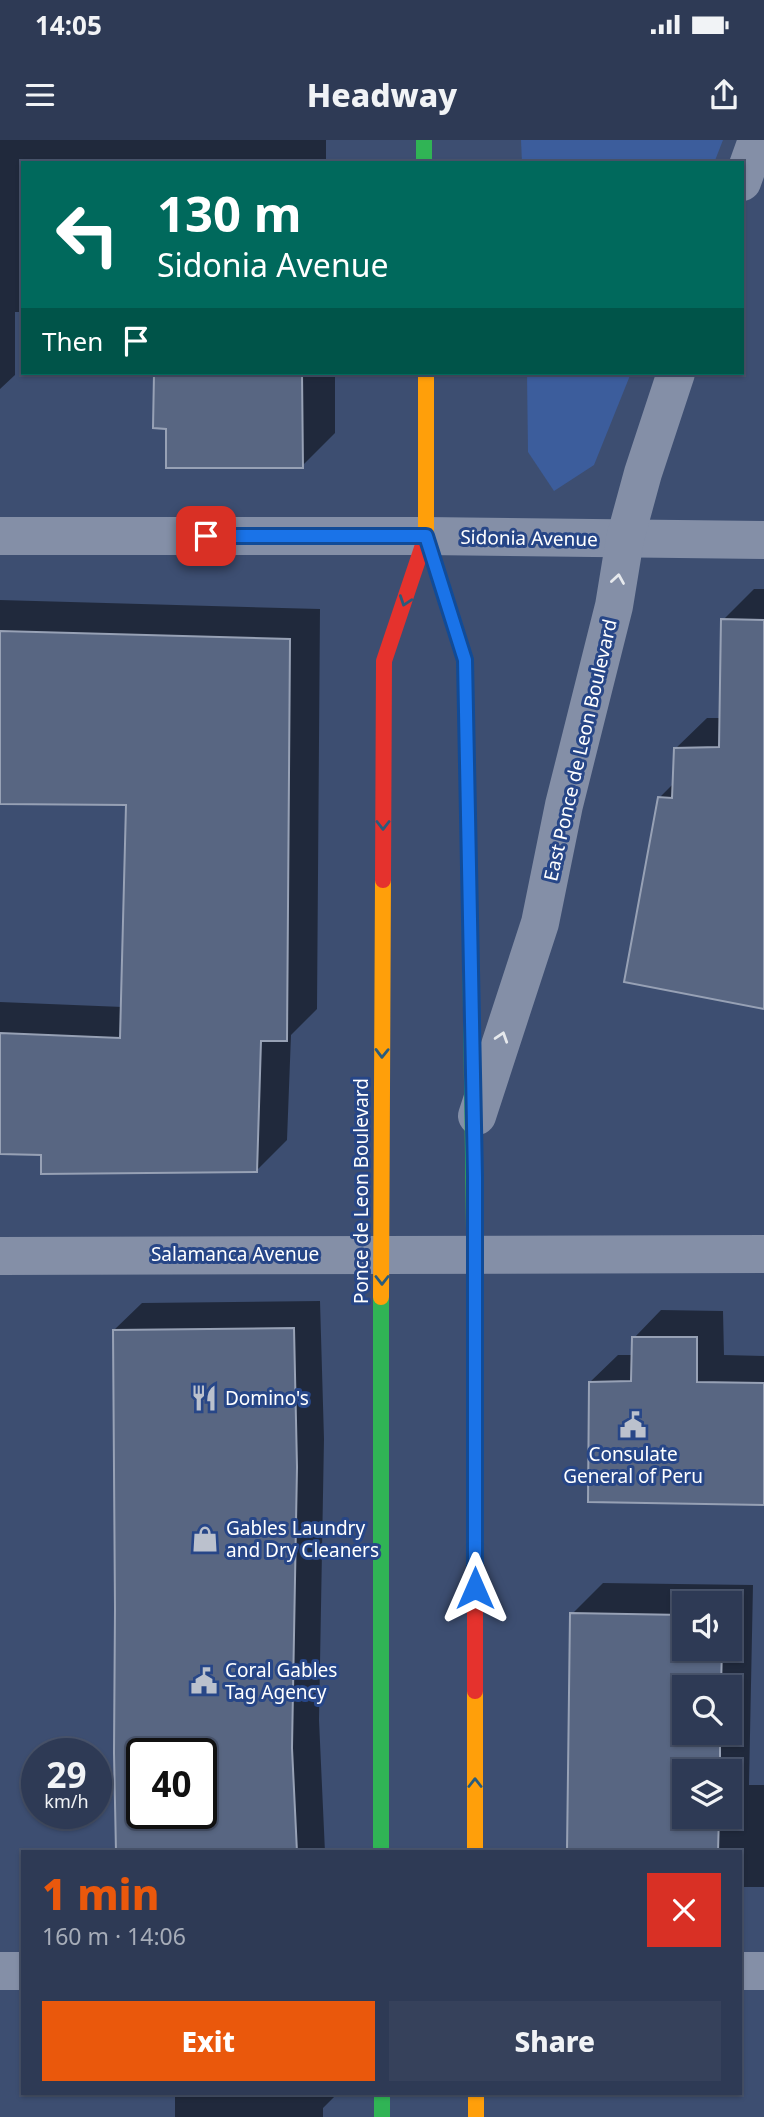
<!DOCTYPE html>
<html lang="en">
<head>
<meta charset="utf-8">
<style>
	body { margin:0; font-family:"Noto Sans",sans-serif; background:#36415b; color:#f1f3f6; height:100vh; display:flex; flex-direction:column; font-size:26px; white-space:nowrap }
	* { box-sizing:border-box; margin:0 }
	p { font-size:23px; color:#a7adb9 }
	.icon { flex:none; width:38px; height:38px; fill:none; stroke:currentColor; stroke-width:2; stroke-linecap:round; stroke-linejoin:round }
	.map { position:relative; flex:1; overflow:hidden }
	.side { position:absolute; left:21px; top:1710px; width:721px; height:245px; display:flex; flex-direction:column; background:#2e3a55; border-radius:0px; box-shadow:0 2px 5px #0004,0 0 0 2px #49546c }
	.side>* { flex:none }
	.guide { position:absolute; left:21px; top:21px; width:723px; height:214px; border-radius:0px; box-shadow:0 2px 5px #0004,0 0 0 2px #49546c; background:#00695c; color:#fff; overflow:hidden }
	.tools { position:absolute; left:672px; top:1451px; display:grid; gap:14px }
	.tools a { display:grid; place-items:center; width:70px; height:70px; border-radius:0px; background:#2e3a55; box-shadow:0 2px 5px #0004,0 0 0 2px #49546c; font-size:35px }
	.speed { position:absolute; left:21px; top:1598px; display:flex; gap:14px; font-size:35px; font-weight:700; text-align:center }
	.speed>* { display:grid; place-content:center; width:91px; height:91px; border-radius:50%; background:#2e3a55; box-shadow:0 2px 5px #0004,0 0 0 2px #49546c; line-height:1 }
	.speed small { font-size:18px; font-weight:400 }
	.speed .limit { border:4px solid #111; border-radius:10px; background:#fff; color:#111 }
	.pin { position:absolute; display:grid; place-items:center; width:60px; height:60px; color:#fff; margin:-30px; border-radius:14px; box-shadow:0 4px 10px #0006 }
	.me { position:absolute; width:77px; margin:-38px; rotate:0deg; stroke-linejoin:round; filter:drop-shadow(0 0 5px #0008) }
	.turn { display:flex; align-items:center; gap:24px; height:147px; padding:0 21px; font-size:32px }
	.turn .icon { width:91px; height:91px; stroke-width:2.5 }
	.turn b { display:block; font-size:49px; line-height:60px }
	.then { display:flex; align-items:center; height:66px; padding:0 21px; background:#0003; gap:14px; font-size:26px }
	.round { display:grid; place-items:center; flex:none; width:74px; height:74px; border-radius:0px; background:#36415b }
	.head { display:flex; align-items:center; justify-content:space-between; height:119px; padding:0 21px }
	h1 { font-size:42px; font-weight:800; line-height:52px; color:#ea580c }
	.action { display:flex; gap:14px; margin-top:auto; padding:14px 21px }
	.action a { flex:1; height:80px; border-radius:0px; background:#ea580c; color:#fff; font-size:28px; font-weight:800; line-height:80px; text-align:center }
	.action a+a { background:#36415b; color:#f1f3f6 }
	.status { display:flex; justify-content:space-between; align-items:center; height:49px; padding:0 35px; background:#2e3a55; direction:ltr }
	.status svg { height:19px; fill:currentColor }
	header { display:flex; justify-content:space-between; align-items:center; height:91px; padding:0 21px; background:#2e3a55; font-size:32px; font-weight:800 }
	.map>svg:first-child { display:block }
	.green { fill:#3c5d9c }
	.shadow { fill:#0007; fill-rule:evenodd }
	.building { fill:#586682; stroke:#97a1b5; stroke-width:2; fill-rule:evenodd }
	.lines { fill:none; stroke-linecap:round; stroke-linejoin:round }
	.street { stroke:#848fa7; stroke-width:38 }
	.fast { stroke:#30b455; stroke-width:16 }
	.slow { stroke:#ff9f0a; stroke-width:16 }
	.jam { stroke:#e5322d; stroke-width:16 }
	.oneway { stroke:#e6e9ed }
	.oneway2 { stroke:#295c7d }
	.route-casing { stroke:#114b97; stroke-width:18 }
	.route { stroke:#1a73e8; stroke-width:12 }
	.labels { text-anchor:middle; stroke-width:6; stroke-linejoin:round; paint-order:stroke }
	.street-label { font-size:19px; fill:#fff; stroke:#274687 }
	.poi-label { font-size:19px; fill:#fff; stroke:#274687; text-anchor:start }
</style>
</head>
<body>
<div class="status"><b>14:05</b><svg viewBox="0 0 49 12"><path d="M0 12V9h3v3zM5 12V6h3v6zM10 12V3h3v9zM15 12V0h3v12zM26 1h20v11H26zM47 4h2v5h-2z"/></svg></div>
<header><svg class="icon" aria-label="menu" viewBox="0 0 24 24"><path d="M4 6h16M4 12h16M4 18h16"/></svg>Headway<svg class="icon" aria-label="share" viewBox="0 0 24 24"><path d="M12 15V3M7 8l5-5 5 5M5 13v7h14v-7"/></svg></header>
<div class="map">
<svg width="764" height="1977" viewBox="0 0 764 1977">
	<rect width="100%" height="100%" fill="#3d4e71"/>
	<g class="green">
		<path d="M521,0H723L714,23H522Z"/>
		<path d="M527,233H631L594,325L554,351L528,312Z"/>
	</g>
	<g class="shadow">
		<path d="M0,0H326V23H23V172H15V235L0,249Z"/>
		<path d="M155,233H335V293L302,326L168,287H155Z"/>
		<path d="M754,449H764V867L659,658L674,643L675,609L707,578H721L723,480Z"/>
		<path d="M0,460L320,469L317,869L291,895L287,1000L256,1031L42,1013L0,1012V862L123,867L128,663L0,662Z"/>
		<path d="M320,1161L324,1299L319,1580L325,1712H118L114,1190L142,1163ZM142,1614H201V1673H142Z"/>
		<path d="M661,1170L723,1171L724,1215L764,1216V1362L590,1242L618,1215H634V1198Z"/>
		<path d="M603,1443L753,1445L749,1645H764V1747H740V1712H569L572,1474ZM684,1463H730V1508H684ZM684,1547H730V1592H684ZM684,1631H730V1676H684Z"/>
		<path d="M175,1953H337V1954L323,1968V1977H175Z"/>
	</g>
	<g class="building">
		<path d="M302,233L303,328H166V289L153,288L154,234Z"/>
		<path d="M721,479L764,480V869L624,842L658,657L672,658L674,608L719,607Z"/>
		<path d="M0,491L290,499L287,901H261L257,1032L41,1034V1015L0,1014V893L120,898L126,665L0,664Z"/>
		<path d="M294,1188L297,1327L292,1608L297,1712H116L114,1613L115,1469L113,1190ZM142,1614H201V1673H142Z"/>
		<path d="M632,1197H697V1242L764,1243V1365L588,1362L589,1242L631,1241Z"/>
		<path d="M570,1473L684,1475V1508H722L721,1547H684V1592H720V1631H684V1676H719L718,1712H567Z"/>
	</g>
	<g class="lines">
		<g class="street">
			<path d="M742,42L757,0"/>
			<path d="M0,396H426L764,400"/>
			<path d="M477,976L540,783L564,665L614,466L625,399L643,333L676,233"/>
			<path d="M0,1116L764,1114"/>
			<path d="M0,1831H23"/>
			<path d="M740,1831H764"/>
		</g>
		<g class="fast">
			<path d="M424,0V23"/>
			<path d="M469,724L475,1161"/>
			<path d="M381,1157V1712"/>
			<path d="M382,1953V1977"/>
		</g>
		<g class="slow">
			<path d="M426,233V396L465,520L469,724"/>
			<path d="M381,1157L383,740"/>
			<path d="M475,1551V1712"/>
			<path d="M476,1953V1977"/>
		</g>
		<g class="jam">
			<path d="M383,740L384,521L426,396"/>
			<path d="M475,1161V1551"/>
		</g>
	</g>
	<defs><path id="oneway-chevron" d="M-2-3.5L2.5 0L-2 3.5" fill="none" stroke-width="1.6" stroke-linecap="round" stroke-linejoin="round" transform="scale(1.75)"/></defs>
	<g class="oneway">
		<use href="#oneway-chevron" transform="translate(618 439) rotate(-81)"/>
		<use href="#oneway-chevron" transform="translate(502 897) rotate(-72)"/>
	</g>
	<g class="oneway2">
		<use href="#oneway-chevron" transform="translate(405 461) rotate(109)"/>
		<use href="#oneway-chevron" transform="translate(383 685) rotate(90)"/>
		<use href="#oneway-chevron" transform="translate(382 913) rotate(91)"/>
		<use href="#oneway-chevron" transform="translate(382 1140) rotate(90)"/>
		<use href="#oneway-chevron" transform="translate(475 1643) rotate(-90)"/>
	</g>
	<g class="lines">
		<g class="route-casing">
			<path id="route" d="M206,396H426L465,520L475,1037V1448"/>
		</g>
		<use href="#route" class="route"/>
	</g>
	<defs>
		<g id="restaurant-bare" transform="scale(2.1)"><path d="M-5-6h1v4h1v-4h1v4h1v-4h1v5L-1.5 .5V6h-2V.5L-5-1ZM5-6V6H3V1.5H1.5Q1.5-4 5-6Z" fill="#bbc1cd" stroke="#274687" stroke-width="2.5" paint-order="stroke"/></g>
		<g id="civic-bare" transform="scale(2.1)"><path d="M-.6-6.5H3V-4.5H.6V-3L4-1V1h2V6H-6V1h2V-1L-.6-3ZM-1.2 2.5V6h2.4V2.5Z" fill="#bbc1cd" stroke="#274687" stroke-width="2.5" paint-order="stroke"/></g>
		<g id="shop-bare" transform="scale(2.1)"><path d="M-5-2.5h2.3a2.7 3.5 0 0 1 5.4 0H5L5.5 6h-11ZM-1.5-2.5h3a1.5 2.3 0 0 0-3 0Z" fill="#bbc1cd" stroke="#274687" stroke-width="2.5" paint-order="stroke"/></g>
	</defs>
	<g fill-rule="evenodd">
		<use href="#restaurant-bare" x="204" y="1258"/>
		<use href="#civic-bare" x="633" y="1285"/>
		<use href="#shop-bare" x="205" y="1399"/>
		<use href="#civic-bare" x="204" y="1541"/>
	</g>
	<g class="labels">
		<g class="street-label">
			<text transform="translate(529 398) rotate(1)" y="7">Sidonia Avenue</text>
			<text transform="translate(580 610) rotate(-77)" y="7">East Ponce de Leon Boulevard</text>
			<text transform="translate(361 1051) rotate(-90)" y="7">Ponce de Leon Boulevard</text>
			<text x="235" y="1121">Salamanca Avenue</text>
		</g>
		<g class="poi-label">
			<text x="225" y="1265">Domino's</text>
			<text x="633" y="1321" text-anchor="middle">Consulate<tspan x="633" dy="22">General of Peru</tspan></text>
			<text x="226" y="1395">Gables Laundry<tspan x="226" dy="22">and Dry Cleaners</tspan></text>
			<text x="225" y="1537">Coral Gables<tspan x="225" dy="22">Tag Agency</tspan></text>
		</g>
	</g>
</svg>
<div class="tools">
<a><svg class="icon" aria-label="sound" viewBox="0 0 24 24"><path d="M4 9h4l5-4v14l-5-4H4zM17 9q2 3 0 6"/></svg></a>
<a><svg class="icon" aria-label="search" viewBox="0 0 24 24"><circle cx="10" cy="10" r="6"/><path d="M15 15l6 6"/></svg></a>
<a><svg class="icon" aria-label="layers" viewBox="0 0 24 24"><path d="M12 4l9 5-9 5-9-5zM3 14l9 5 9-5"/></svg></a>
</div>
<div class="speed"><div>29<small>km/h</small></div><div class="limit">40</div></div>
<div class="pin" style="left:206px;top:396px;background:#d93025"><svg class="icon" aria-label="arrive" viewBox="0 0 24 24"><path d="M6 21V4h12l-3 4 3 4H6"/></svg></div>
<svg class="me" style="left:475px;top:1448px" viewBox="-20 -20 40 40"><path d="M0-17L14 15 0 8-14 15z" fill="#1a73e8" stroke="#fff" stroke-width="4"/></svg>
<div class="guide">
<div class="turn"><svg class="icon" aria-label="left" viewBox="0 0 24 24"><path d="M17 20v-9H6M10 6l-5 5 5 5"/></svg><div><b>130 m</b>Sidonia Avenue</div></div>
<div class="then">Then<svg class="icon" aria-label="arrive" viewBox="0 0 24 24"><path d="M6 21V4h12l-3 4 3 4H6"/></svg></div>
</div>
<section class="side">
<div class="head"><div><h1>1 min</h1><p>160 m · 14:06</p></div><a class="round" style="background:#d93025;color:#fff"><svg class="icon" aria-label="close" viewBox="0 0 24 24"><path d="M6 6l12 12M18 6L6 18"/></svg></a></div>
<div class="action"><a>Exit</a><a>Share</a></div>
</section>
</div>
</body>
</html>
